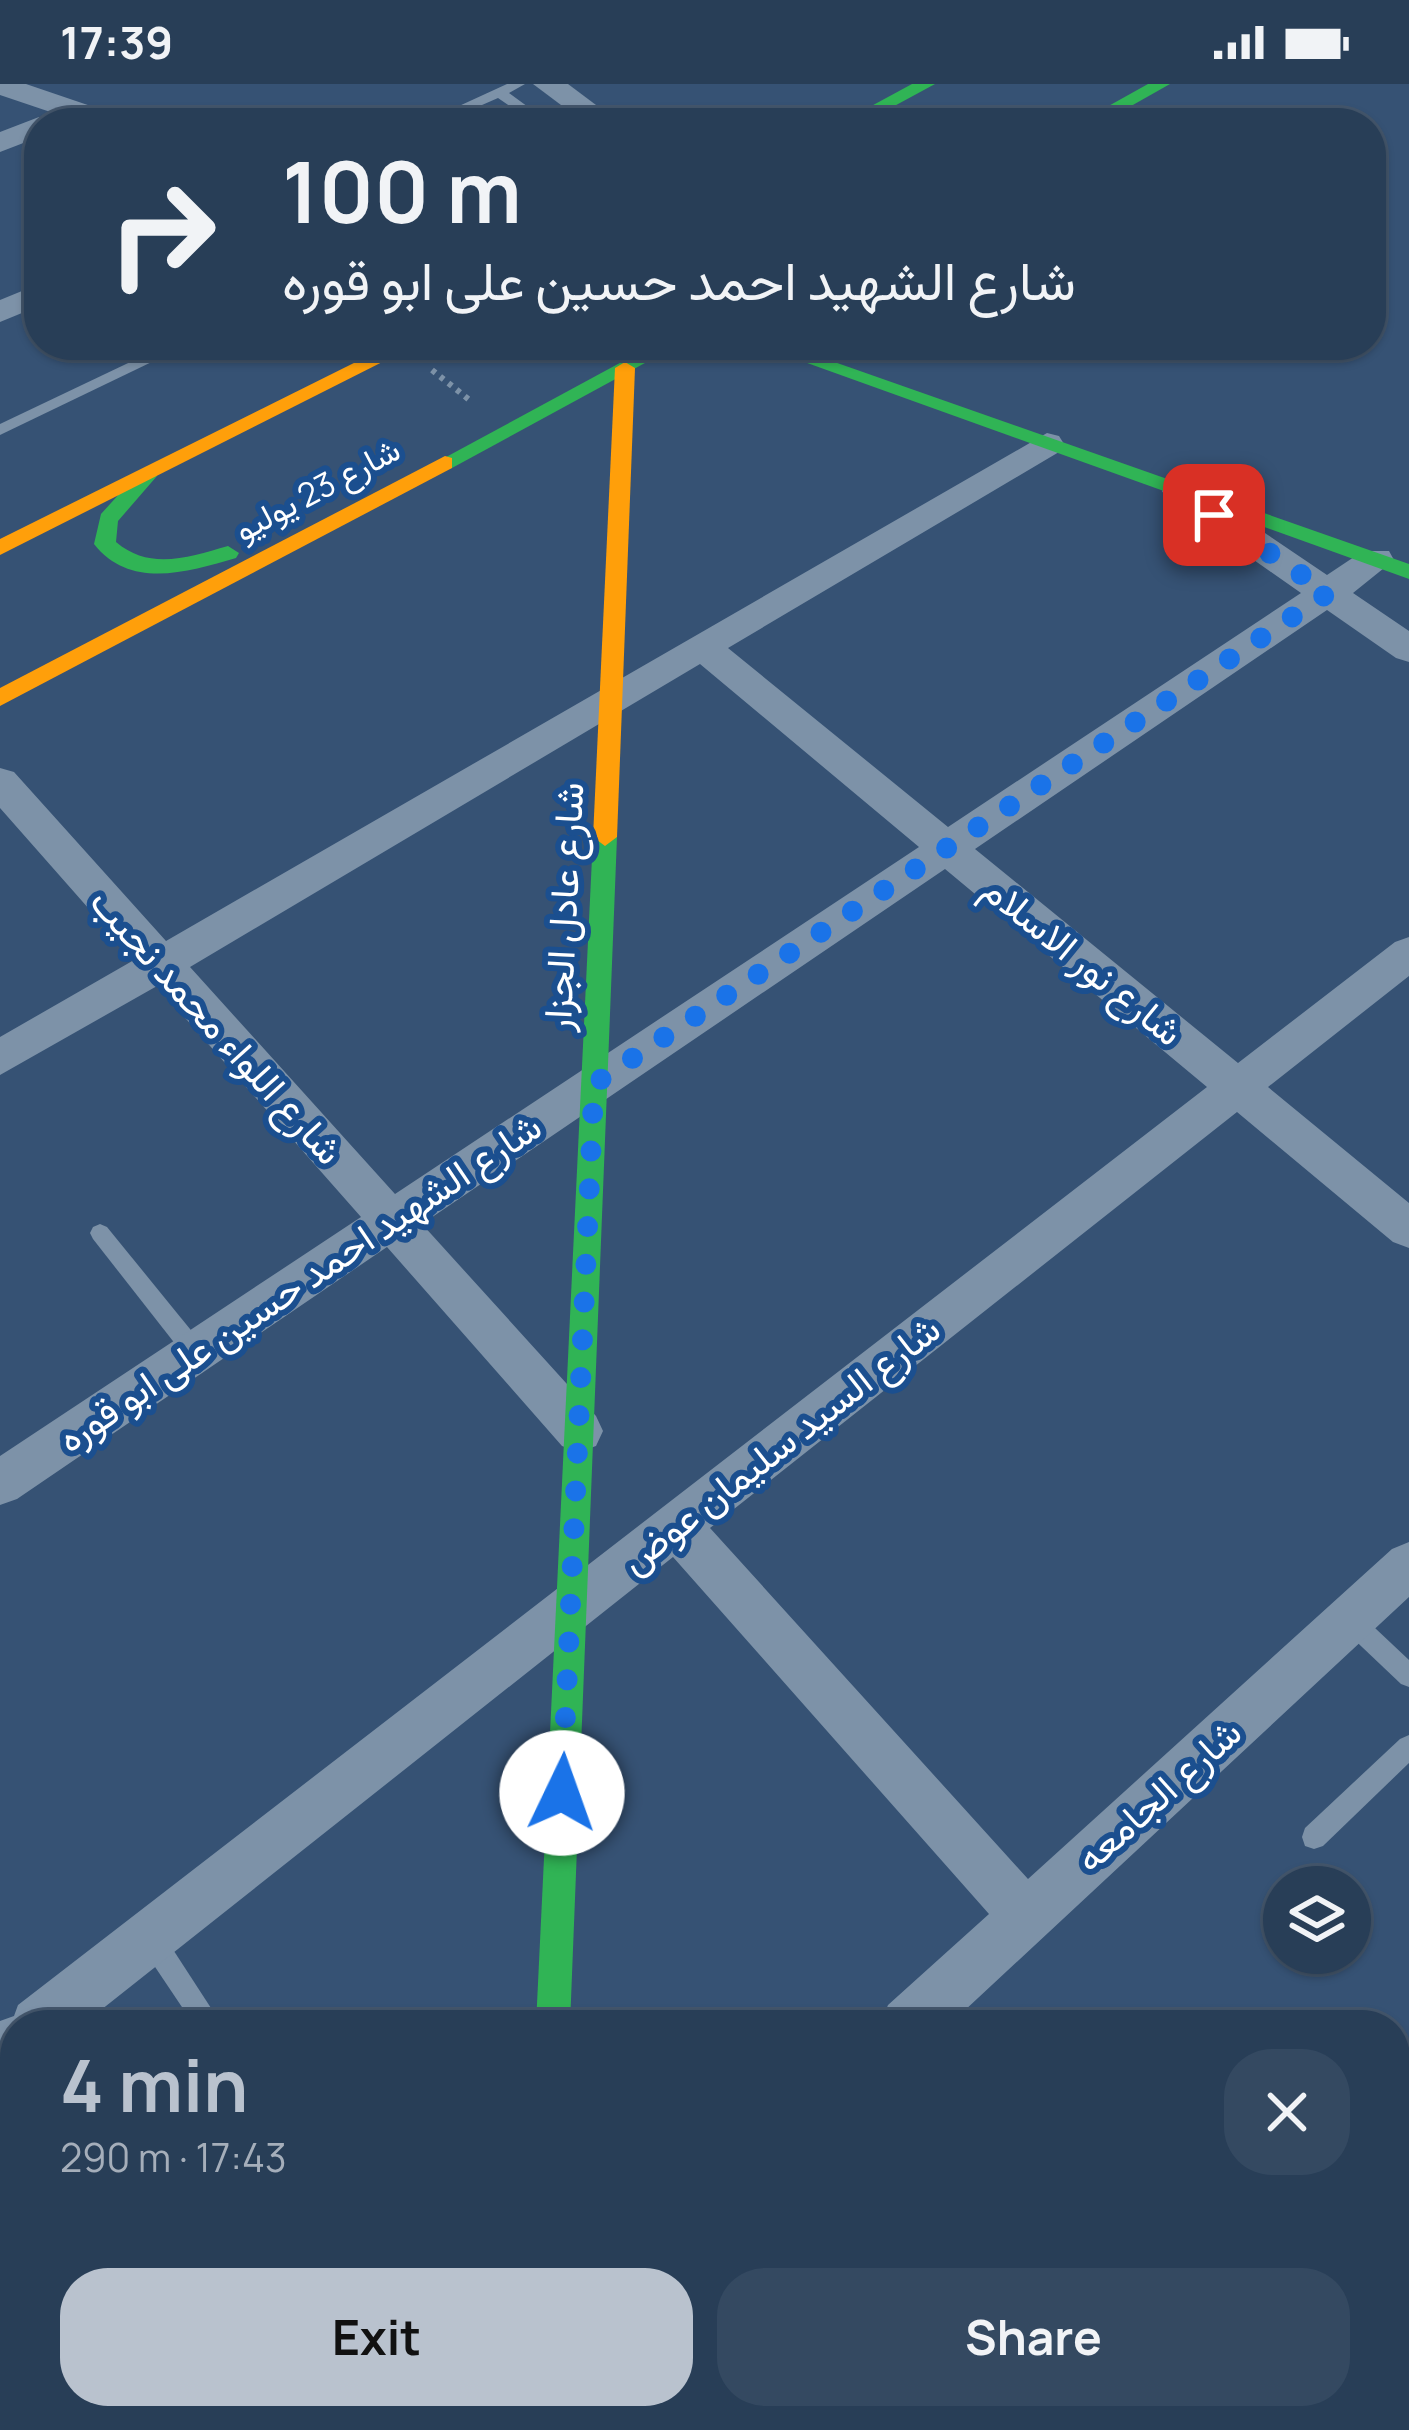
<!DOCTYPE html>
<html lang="en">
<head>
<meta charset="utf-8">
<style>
	body { margin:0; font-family:Manrope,Vazirmatn,sans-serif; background:#344961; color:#f1f3f6; height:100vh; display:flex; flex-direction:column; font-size:45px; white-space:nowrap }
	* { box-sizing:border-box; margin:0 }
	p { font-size:39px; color:#a5aeba }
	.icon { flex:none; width:66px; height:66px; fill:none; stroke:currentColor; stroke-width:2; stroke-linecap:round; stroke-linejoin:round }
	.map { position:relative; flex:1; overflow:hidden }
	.sheet { position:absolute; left:0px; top:1926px; width:1410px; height:420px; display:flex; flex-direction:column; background:#283e57; border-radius:48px 48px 0 0; box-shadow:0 3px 9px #0004,0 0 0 3px #44576d }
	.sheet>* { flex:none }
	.banner { position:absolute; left:24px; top:24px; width:1362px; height:252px; border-radius:48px; box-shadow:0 3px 9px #0004,0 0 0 3px #44576d; background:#283e57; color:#f1f3f6; overflow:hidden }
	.tools { position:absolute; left:1263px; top:1782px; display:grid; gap:24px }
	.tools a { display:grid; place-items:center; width:108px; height:108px; border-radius:50%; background:#283e57; box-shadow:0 3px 9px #0004,0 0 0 3px #44576d; font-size:60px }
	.pin { position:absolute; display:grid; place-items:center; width:102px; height:102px; color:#fff; margin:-51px; border-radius:24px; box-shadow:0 6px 18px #0006 }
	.me { position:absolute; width:132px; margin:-66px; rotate:3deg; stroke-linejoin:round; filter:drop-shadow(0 0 9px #0008) }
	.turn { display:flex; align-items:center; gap:42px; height:252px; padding:0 60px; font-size:54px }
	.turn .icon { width:156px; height:156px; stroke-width:2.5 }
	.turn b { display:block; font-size:84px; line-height:102px }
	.round { display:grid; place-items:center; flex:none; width:126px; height:126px; border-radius:48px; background:#344961 }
	.headline { display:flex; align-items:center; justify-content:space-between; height:204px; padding:0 60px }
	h1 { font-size:72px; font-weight:700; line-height:90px; color:#b9c2ce }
	.cta { display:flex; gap:24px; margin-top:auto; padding:24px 60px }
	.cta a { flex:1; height:138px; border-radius:48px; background:#b9c2ce; color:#111; font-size:48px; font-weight:700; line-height:138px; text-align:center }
	.cta a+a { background:#344961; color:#f1f3f6 }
	.status { display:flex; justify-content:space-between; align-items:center; height:84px; padding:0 60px; background:#283e57; direction:ltr }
	.status svg { height:33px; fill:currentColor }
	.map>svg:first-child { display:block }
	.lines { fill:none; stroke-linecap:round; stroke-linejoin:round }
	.path-far1 { stroke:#7d92a8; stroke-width:6; stroke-dasharray:4.5 6; stroke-linecap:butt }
	.path { stroke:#7d92a8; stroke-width:9; stroke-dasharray:8 10; stroke-linecap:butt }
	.lane { fill:#7d92a8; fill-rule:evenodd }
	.street { fill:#7d92a8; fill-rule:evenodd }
	.fast { fill:#30b455; fill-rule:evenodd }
	.slow { fill:#ff9f0a; fill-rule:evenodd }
	.route { stroke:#1a73e8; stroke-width:21; stroke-dasharray:0 37.8 }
	.labels { text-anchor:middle; stroke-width:12; stroke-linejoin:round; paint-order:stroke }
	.far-street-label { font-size:33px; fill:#fff; stroke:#1b4f8f }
	.street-label { font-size:39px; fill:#fff; stroke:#1b4f8f }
</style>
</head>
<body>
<div class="status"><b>17:39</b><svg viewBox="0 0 49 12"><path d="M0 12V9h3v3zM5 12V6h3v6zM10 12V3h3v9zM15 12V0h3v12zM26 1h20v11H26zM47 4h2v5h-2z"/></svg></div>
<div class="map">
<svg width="1409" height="2346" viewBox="0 0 1409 2346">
	<rect width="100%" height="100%" fill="#365274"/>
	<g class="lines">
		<path class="path-far1" d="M432,286L472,318"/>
		<g class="path">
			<path d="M0,2274L15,2261"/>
			<path d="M762,2346L777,2331"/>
		</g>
		<g class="lane">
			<path d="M507,0H525L509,9L550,39H534L498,14L441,39H422Z"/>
			<path d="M767,22H777L802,39H785L767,28Z"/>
			<path d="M166,261H187L0,351V340Z"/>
			<path d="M100,1140L107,1143L203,1261L206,1268L203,1275L195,1278L187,1275L93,1155L90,1149L93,1143Z"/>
			<path d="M1350,1525L1358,1528L1409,1576V1603L1401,1600L1342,1544L1338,1536L1342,1528Z"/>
			<path d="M1409,1651V1679L1323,1762L1314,1765L1305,1762L1302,1753L1305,1744L1400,1655Z"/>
			<path d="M150,1840L159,1844L222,1941H194L141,1862L137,1853L141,1844Z"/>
			<path d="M0,1994L15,1995V2021L0,2020Z"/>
		</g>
		<g class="street">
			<path d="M0,0H26L123,33L127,39H83L0,11Z"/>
			<path d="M533,0H568L620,39H585Z"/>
			<path d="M39,33L52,39H39V53L0,68V48Z"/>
			<path d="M39,200V222L0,238V216Z"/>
			<path d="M1047,349L1059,352L1064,360L1059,368L728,564L948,743L1301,509L1167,415L1162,407L1167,399H1191L1327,491L1363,467H1389L1394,476L1353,509L1409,547V578L1396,574L1327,526L975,765L1238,979L1395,858L1409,853V892L1268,1003L1409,1119V1164L1393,1158L1237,1028L710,1444L1028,1795L1392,1465L1409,1458V1513L949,1941H880L888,1921L989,1830L673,1473L82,1941H15V1993L0,1999V1937L14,1932L18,1921L1207,1003L945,785L422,1140L596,1332L603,1347L596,1362L579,1368L562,1362L387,1163L17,1415L0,1421V1372L361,1133L157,902L0,991V953L134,876L0,724V684L14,688L166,857ZM700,580L919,763L395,1110L190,883Z"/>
			<path d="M1122,2331H1188L1194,2346H1128Z"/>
		</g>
		<g class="fast">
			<path d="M912,0H935L863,39H840Z"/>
			<path d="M1148,0H1170L1101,39H1078Z"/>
			<path d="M653,261H678L452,384L445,386L435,379Z"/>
			<path d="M757,261H786L1409,480V495Z"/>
			<path d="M147,385L157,392L118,437L116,458C150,487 189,473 228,462L239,469L236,474C188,488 130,506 94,460L101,430L140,387Z"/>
			<path d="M605,744L617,753L570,1941H536L593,753Z"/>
			<path d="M0,2080L15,2090V2139L0,2130Z"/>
			<path d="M123,2331H162L168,2346H129Z"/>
			<path d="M458,2331H503L495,2346H450Z"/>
		</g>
		<g class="slow">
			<path d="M390,261H416L0,471V455Z"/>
			<path d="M625,278L635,284L617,753L605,762L593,753L615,284Z"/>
			<path d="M445,372L452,374V384L0,622V604Z"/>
			<path d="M518,2331H554L553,2346H517Z"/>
		</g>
	</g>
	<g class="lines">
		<path class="route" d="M562,1709L594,1000L1328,509L1214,431"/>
	</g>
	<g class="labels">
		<g class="far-street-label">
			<text transform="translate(317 405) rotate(-28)" y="12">شارع 23 يوليو</text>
		</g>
		<g class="street-label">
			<text transform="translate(563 823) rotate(-87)" y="14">شارع عادل الجزار</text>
			<text transform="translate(1083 876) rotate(39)" y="14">شارع نور الاسلام</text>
			<text transform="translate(217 942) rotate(48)" y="14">شارع اللواء محمد نجيب</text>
			<text transform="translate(299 1198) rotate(-34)" y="14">شارع الشهيد احمد حسين على ابو قوره</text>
			<text transform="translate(780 1360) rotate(-38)" y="14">شارع السيد سليمان عوض</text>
			<text transform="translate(1158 1711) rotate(-42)" y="14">شارع الجامعه</text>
		</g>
	</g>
</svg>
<div class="tools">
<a><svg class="icon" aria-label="layers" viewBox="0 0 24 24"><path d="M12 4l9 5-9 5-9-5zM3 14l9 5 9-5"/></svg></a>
</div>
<div class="pin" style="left:1214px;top:431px;background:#d93025"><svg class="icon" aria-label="arrive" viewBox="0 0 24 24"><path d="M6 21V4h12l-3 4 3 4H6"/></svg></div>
<svg class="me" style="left:562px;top:1709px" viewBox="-20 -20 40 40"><circle r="19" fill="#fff"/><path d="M0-13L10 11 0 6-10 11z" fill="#1a73e8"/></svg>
<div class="banner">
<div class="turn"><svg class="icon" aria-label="right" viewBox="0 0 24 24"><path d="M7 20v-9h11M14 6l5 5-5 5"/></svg><div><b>100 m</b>شارع الشهيد احمد حسين على ابو قوره</div></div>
</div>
<section class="sheet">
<div class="headline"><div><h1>4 min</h1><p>290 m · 17:43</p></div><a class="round"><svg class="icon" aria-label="close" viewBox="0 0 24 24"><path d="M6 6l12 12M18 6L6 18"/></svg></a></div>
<div class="cta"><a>Exit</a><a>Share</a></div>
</section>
</div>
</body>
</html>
